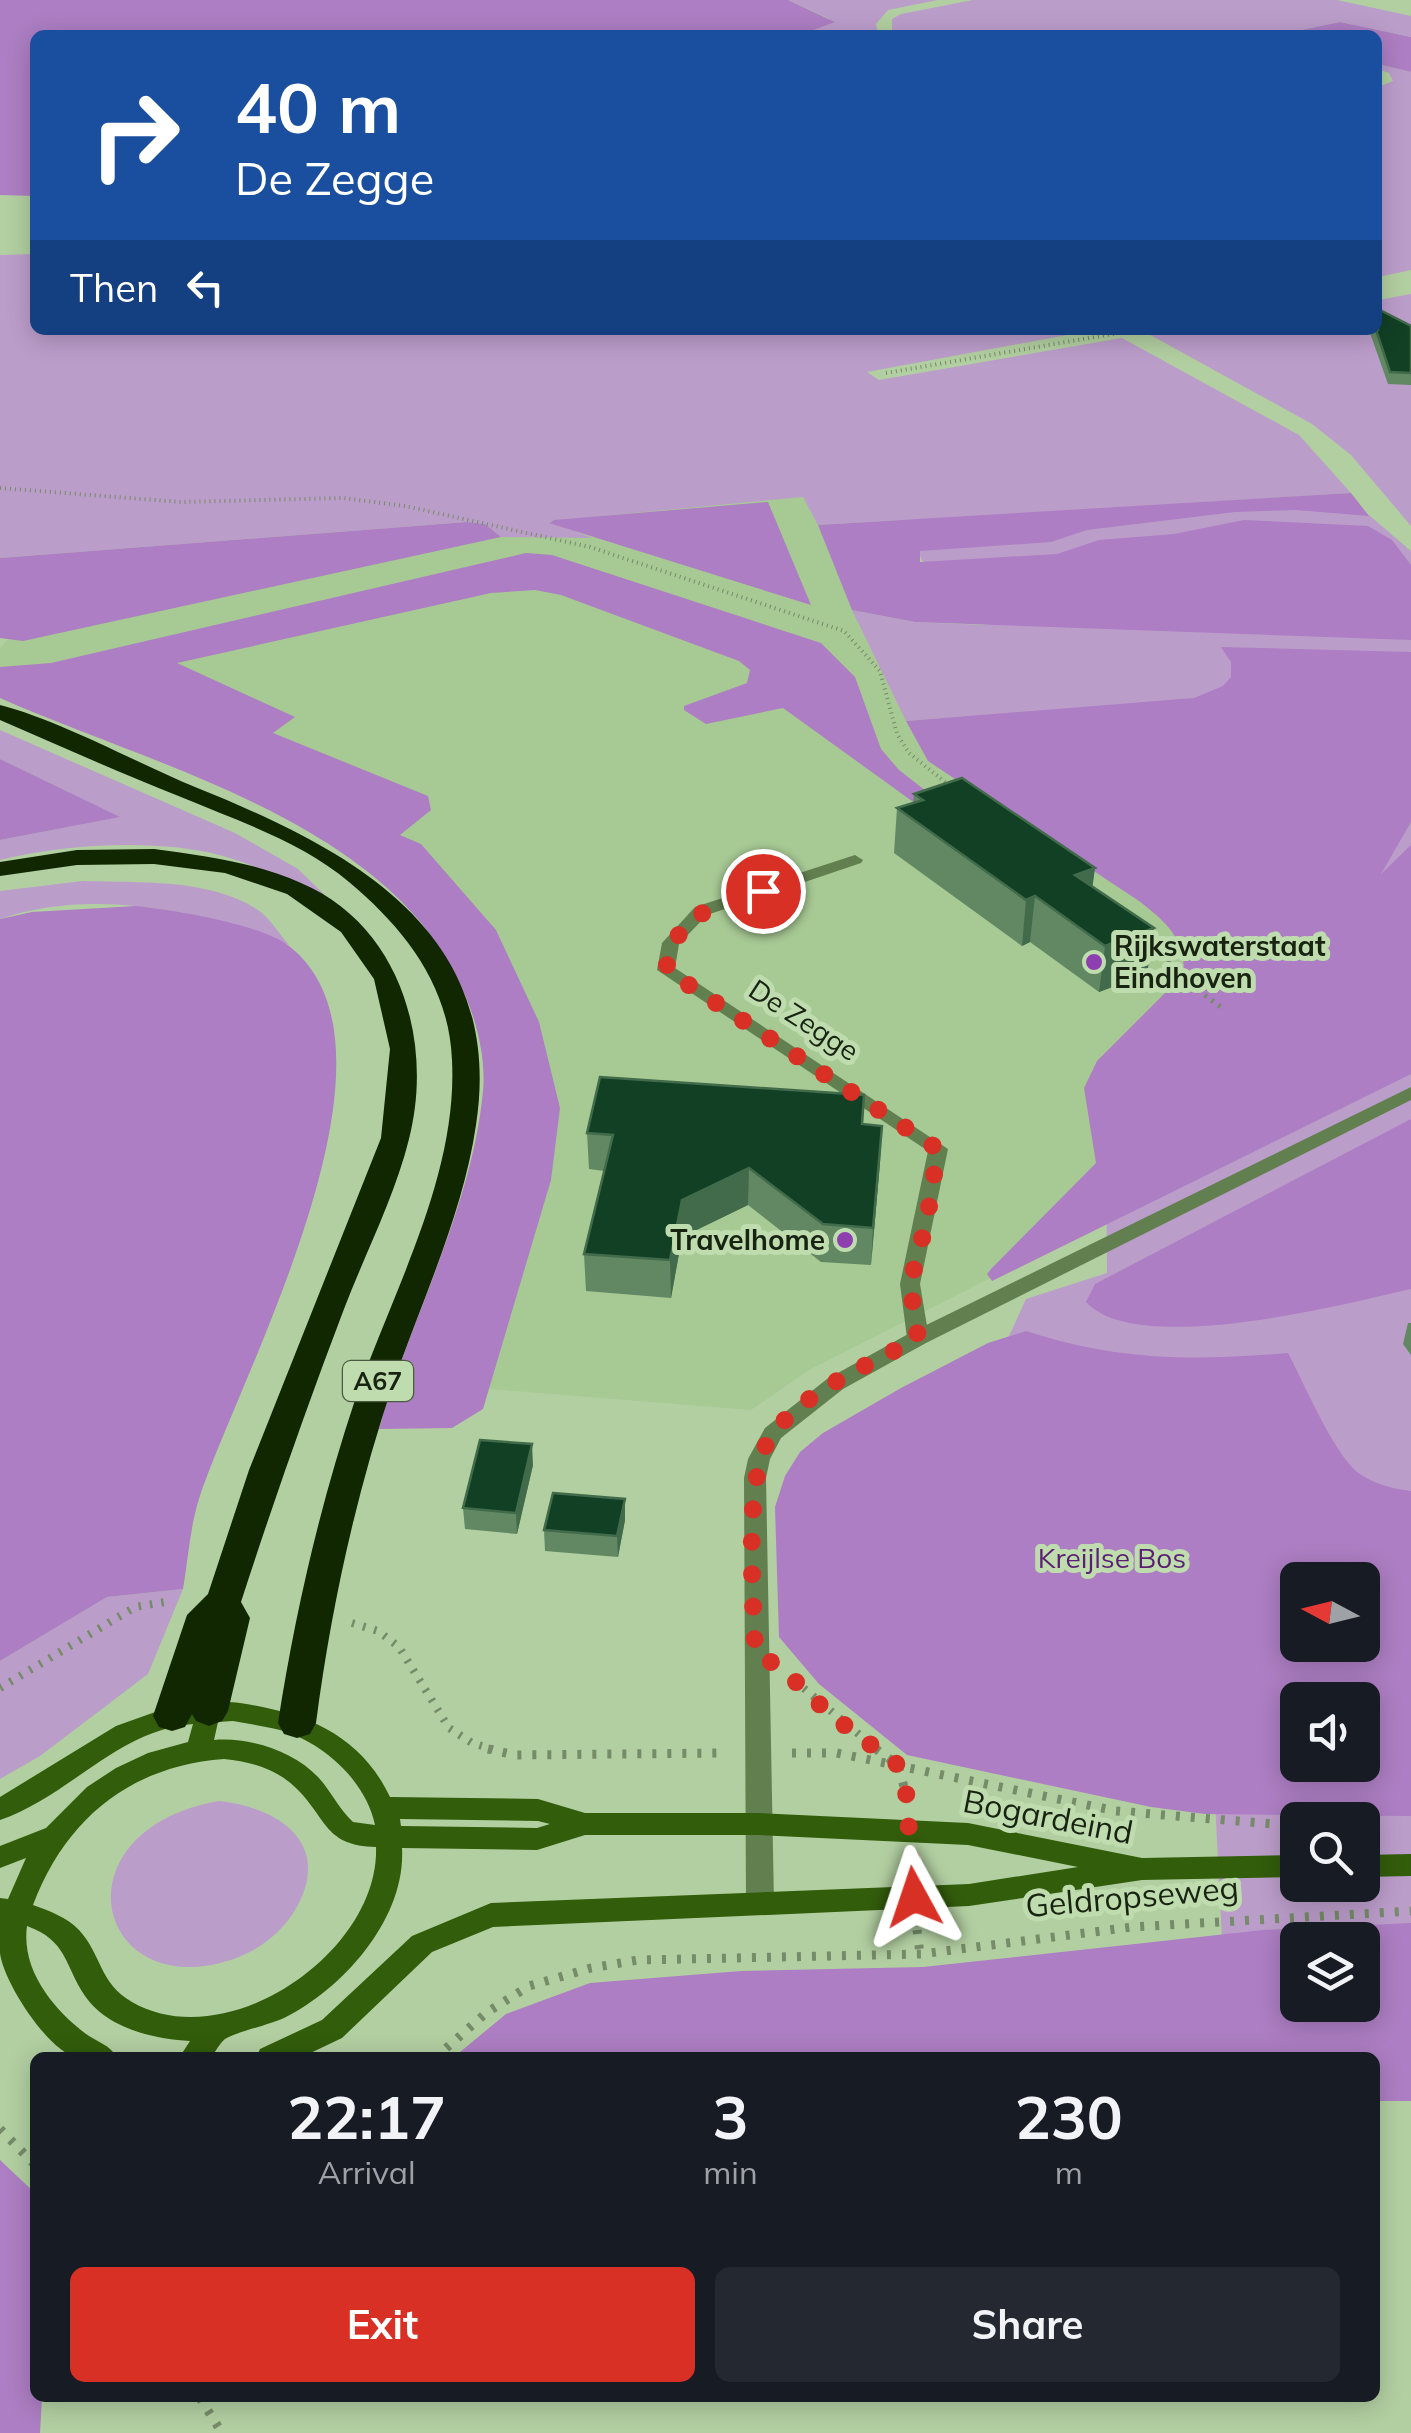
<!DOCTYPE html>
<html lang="en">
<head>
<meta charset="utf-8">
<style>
	body { margin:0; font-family:Mulish,sans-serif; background:#242831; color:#f1f3f6; height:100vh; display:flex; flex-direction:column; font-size:38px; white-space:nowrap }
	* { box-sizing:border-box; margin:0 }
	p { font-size:32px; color:#9ea1a6 }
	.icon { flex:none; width:55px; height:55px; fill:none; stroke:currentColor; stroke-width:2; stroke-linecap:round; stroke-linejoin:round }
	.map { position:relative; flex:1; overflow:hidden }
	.panel { position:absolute; left:30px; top:2052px; width:1350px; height:350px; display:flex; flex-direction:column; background:#171b24; border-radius:15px; box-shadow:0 5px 25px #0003 }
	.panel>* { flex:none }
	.banner { position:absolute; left:30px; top:30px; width:1352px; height:305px; border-radius:15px; box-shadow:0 5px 25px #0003; background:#1a4fa0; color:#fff; overflow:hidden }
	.needle { width:65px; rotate:277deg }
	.controls { position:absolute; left:1280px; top:1562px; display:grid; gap:20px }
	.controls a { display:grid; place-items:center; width:100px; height:100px; border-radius:15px; background:#171b24; box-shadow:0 5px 25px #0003; font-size:50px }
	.pin { position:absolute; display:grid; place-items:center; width:85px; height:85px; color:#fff; margin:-42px; border:5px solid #fff; border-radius:50%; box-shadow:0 2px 10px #0007 }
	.me { position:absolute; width:110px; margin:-55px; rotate:355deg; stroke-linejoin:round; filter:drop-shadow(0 0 8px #0008) }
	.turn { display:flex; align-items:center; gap:35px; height:210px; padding:0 40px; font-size:45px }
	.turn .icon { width:130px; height:130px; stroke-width:2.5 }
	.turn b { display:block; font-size:70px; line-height:85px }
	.then { display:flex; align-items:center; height:95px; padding:0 40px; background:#0003; gap:20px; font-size:38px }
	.eta { display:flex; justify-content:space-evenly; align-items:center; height:170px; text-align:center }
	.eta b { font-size:60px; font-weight:700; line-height:70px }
	.action { display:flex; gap:20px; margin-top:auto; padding:20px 40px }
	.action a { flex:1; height:115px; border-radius:15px; background:#d93025; color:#fff; font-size:40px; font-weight:700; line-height:115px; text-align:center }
	.action a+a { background:#242831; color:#f1f3f6 }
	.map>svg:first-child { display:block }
	.built { fill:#a7c994 }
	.green { fill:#bb9dca; fill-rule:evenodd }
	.forest { fill:#ad7ec3; fill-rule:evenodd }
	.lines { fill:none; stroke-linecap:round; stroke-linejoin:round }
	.path-far3 { stroke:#768b69; stroke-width:4; stroke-dasharray:1 4; stroke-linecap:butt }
	.path-far2 { stroke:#768b69; stroke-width:5; stroke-dasharray:2.5 6; stroke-linecap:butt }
	.path-far1 { stroke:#768b69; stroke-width:8; stroke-dasharray:2.5 9; stroke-linecap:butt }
	.path { stroke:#768b69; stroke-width:9; stroke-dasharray:4 11; stroke-linecap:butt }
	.service { fill:#627f50; fill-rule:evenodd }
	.minor { fill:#627f50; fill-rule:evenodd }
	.secondary { fill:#325d0b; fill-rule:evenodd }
	.motorway { fill:#112701; fill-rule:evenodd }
	.wall { fill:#628863 }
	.shaded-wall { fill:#416b4a }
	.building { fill:#114025; stroke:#416b4a; stroke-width:2.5 }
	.route { stroke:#d93025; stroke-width:18; stroke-dasharray:0 32.4 }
	.poi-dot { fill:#8e3faf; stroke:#bfdcae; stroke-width:4 }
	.labels { text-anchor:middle; stroke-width:10; stroke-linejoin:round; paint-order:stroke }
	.shield { fill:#bfdcae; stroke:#4b5a41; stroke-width:2.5 }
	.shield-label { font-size:25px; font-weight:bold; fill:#192312 }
	.poi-label { font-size:28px; font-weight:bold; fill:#192312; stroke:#bfdcae; text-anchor:start }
	.street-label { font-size:28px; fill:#192312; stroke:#bfdcae }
	.park-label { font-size:28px; fill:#5a1f72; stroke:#bfdcae }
	.near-street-label { font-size:32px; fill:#192312; stroke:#bfdcae }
</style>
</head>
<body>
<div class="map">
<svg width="1411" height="2433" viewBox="0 0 1411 2433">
	<rect width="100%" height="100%" fill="#b2cfa1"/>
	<path class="built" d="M818,480L874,593L1346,957L1016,1265L809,1370L751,1410L490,1389L465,1341L507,1154L476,962L373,852L0,677V648L15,631L379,544Z"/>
	<g class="green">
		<path d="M788,0H938L888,10L876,24L878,35H800L830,19Z"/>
		<path d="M973,0H1337L1411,16V37L1340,22L1277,35H892V19L901,14Z"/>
		<path d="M1378,64L1411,72V270L1378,277V87L1393,81L1389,73L1378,69Z"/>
		<path d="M35,254V330H1094L867,372L879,380L1122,338L1299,435L1351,493L1190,503L1349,498L1411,551V2048L1227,2038L1213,1761L929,1511L1026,1299L1107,1273L1106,1151L1247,1029L1039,711L906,721L852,610L915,622L986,625L940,596L902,520L818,525L803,497L549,521L592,538L501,537L485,524L467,522L0,558V255ZM1298,1580H1362V1645H1298ZM1298,1700H1362V1765H1298ZM1298,1820H1362V1885H1298ZM1298,1940H1362V2005H1298Z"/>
		<path d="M1411,294V526L1351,455L1312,424L1145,332L1378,330V300Z"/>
		<path d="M0,730L235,833L298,869L336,906C300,887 263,867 223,856C159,838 64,844 0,860V840L119,817L0,759Z"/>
		<path d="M83,881C138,883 210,878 258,910C270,918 279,934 289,945C200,911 93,887 0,919V891Z"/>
		<path d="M183,1589L148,1674L40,1756L0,1779V1661L107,1597Z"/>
		<path d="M218,1801C263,1805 322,1831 305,1888C295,1920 269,1945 239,1957C97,2011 50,1832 218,1801Z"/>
	</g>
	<g class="forest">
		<path d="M0,0H788L835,22L800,35H35V196L0,195Z"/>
		<path d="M1340,22L1411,37V72L1378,64V35H1277Z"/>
		<path d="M1351,493L1369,516L1296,510L1235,512L1087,530L1051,542L920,551V562L1057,554L1099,540L1174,534L1244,520L1368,526L1392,540L1411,565V640L915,622L852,610L818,525Z"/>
		<path d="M768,502L811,605L549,523L554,520Z"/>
		<path d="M467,522L485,524L501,537L23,641L0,638V558Z"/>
		<path d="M526,553L552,555L821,643L855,677L881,749L899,770L944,805L948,827L783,708L706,724L684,710V706L747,683L750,670L739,661L561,595L535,590L491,593L177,663L295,717L273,733L428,796L431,810L400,835L421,844L496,930L539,1022L560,1108L551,1180L483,1409L452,1428L379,1429C411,1317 472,1208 483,1091C486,1059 477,1023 465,995C395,823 155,767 0,698V667L51,663Z"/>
		<path d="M1221,647L1411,652V822L1381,874L1411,845V1074L992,1281L987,1274L991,1269L1096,1163L1084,1088L1097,1061L1184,974C1185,938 1166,922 1139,901L928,761L906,721L1194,698L1223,686L1231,677V662Z"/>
		<path d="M0,759L120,817L0,840Z"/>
		<path d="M136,906C173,910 261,924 289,946C421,1049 239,1376 199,1499C190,1527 188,1560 183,1589L107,1597L0,1661V919L32,912Z"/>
		<path d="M1411,1119V1289C1344,1304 1137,1358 1086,1302L1095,1284Z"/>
		<path d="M1026,1331C1118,1361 1193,1361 1288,1353C1303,1381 1335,1457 1360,1474C1374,1484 1394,1489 1411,1491V1816L1205,1814L1151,1807L907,1755L819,1684L779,1637L775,1507L785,1476L800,1452L823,1433L901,1388L988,1343ZM1298,1580H1362V1645H1298ZM1298,1700H1362V1765H1298Z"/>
		<path d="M1411,1923V2101H1375V2058L454,2057L506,2014L590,1983L741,1971L923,1967L1263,1930ZM1298,1940H1362V2005H1298Z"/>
		<path d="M0,2160L35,2193V2398H42L40,2433H0Z"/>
	</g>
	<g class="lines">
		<g class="path-far3">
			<path d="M886,373L1124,332"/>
			<path d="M0,488L181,502L343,498L405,506L590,547L844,631L880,671L897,734L909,753L950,786"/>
		</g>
		<path class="path-far2" d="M1148,933L1181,978L1225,1010"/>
		<g class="path-far1">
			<path d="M352,1623L378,1631L399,1647L449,1728L472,1743L498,1751"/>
			<path d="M795,1681L879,1751"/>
			<path d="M0,1688L135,1607L171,1601"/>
		</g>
		<g class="path">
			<path d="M488,1749L515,1755L724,1753"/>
			<path d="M876,1749L898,1765L907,1798"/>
			<path d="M792,1753H837L1116,1811L1298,1826"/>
			<path d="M917,1930L920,1954"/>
			<path d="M435,2058L486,2013L529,1986L591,1968L638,1960L921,1954L1132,1927L1411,1911"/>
			<path d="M0,2129L35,2165"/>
			<path d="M200,2398L222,2433"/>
		</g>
		<path class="service" d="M855,855L863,860L861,863L707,915L679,944L675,968L948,1149L920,1284L929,1338L918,1345L907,1338L900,1284L928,1151L657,970L662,943L695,907Z"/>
		<path class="minor" d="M1411,1087V1100L926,1343L843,1389L781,1438L770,1459L766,1478L774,1903L770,1911L760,1914L750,1911L746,1903L744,1478L748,1459L765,1428L827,1379L910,1333Z"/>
		<g class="secondary">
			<path d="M209,1701C219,1703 229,1701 240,1703C305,1713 360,1734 390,1797L538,1799L585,1813H758L968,1823L1142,1858L1298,1855V1877L1142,1880L969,1906L493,1927L432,1952L342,2038L300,2058H256L260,2049L322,2020L412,1936L491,1903L969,1884L1078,1867L968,1845L758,1835H585L537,1850L402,1848C406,1918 344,1988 284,2018C269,2025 236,2032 225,2039C220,2043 215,2052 211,2058H179L190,2041C153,2039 107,2028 85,1996C64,1965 68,1941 27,1926C21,1970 53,2009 86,2034C97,2042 111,2045 117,2058C105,2058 90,2060 78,2058C48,2052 3,1981 0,1953C0,1934 0,1917 0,1898L8,1899L26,1858L0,1868V1846L46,1828L87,1787L116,1768L148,1753L188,1742L193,1724C117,1730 70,1796 0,1820V1797L116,1726L172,1706ZM233,1721C249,1724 265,1726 280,1730C323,1742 366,1781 375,1825L353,1822C339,1809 331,1791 318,1777C293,1751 250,1737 214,1740L218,1722ZM224,1759C252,1762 277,1769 297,1789C327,1819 325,1846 376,1847C380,1951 228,2057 132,2002C99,1983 102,1955 79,1930C67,1917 49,1911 33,1905C66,1818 131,1766 224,1759ZM400,1819L538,1821L550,1824L537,1828L401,1826Z"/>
			<path d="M1411,1854V1876L1362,1877V1855Z"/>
		</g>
		<g class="motorway">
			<path d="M0,705C59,720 137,763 195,787C349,849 506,930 476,1125C463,1214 422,1300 393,1384C356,1494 331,1608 316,1723L310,1734L297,1738L284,1734L278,1723C295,1613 320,1505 355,1400C392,1292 458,1177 452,1060C449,985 404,928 349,882C302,842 238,821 181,797C120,773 60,746 0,720Z"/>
			<path d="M154,849C205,856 254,862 301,883C400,925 434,1041 409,1139C395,1196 365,1254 344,1309C307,1406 273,1503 241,1602L250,1618L228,1711L222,1721L209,1726L196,1721L192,1714L185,1727L172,1731L159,1727L153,1716L187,1615L208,1594L249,1470L381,1138L390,1049L374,979L341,932L287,894L225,873L154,864L77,865L0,876V862L77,850Z"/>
		</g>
	</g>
	<g class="wall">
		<path d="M1411,326V385L1388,384L1369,330Z"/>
		<path d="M914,794L1092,887L1147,974L1099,992L1030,942L1022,946L894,853L897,808L913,803Z"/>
		<path d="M864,1095L863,1125L880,1162L871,1265L821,1262L748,1205L682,1237L671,1298L586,1291L584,1254L604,1171L589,1169L587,1133Z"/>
		<path d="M1408,1323H1411V1355L1403,1344Z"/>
		<path d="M533,1465L517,1534L465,1529L463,1508Z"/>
		<path d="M625,1499V1520L618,1557L545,1551L544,1530Z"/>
	</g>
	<g class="shaded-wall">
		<path d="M1095,868L1089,913L1075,875Z"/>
		<path d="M1035,896L1030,942L1022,946L1026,900Z"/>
		<path d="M1154,928L1147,974L1099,992L1105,946Z"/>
		<path d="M882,1126L880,1162L871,1265L873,1228Z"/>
		<path d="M749,1168L748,1205L682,1237L671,1298L670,1260L682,1200Z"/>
		<path d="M532,1444L533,1465L517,1534L516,1513Z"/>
		<path d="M625,1499V1520L618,1557L617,1536Z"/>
	</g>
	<g class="building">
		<path d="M1378,309L1411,326V373L1390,372L1376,330H1378Z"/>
		<path d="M962,778L1095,868L1075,875L1154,928L1105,946L1035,896L1026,900L897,808L923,800L914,794Z"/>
		<path d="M600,1077L864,1095L862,1124L882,1126L873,1228L823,1224L749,1168L682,1200L670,1260L584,1254L613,1135L587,1133Z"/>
		<path d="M480,1440L532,1444L516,1513L463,1508Z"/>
		<path d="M553,1493L625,1499L617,1536L544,1530Z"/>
	</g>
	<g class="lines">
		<path class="route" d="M763,891C714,907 676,912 666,970L938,1149L927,1220L910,1284L918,1338C870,1365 806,1389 772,1435C742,1474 754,1601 755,1653L780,1667L831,1715L898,1765L906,1791L914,1897"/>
	</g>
	<g class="poi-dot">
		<circle cx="1094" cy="962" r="10"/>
		<circle cx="845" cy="1240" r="10"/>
	</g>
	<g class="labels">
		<rect class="shield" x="343" y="1361" width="70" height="40" rx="8"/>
		<g class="shield-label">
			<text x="378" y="1390">A67</text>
		</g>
		<g class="poi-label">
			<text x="1114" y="956">Rijkswaterstaat<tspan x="1114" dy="32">Eindhoven</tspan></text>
			<text x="825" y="1250" text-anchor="end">Travelhome</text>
		</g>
		<g class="street-label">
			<text transform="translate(804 1020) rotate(33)" y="10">De Zegge</text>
		</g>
		<g class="park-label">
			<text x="1112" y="1568">Kreijlse Bos</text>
		</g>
		<g class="near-street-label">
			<text transform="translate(1048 1817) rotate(11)" y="11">Bogardeind</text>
			<text transform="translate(1132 1897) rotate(-5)" y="11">Geldropseweg</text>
		</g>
	</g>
</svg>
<div class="controls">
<a><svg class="needle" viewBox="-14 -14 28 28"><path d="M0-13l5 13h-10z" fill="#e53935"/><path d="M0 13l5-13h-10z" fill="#9ea1a6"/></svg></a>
<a><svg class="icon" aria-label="sound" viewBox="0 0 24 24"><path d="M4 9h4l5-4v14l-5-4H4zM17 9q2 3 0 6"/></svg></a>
<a><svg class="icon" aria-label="search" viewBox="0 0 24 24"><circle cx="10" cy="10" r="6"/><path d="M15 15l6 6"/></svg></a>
<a><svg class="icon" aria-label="layers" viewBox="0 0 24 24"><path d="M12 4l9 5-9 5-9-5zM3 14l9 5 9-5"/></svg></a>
</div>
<div class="pin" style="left:763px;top:891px;background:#d93025"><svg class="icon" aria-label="arrive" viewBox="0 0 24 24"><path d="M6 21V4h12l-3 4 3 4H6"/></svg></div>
<svg class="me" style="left:914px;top:1897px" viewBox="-20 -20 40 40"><path d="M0-17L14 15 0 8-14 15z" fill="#d93025" stroke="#fff" stroke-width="4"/></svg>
<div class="banner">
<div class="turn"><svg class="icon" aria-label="right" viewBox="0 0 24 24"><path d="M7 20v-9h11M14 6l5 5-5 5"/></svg><div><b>40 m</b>De Zegge</div></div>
<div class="then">Then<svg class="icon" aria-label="left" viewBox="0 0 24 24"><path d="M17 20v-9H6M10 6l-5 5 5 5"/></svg></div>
</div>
<section class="panel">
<div class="eta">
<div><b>22:17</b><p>Arrival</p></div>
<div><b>3</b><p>min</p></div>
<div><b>230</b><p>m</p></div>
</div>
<div class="action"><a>Exit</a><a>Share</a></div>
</section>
</div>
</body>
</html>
